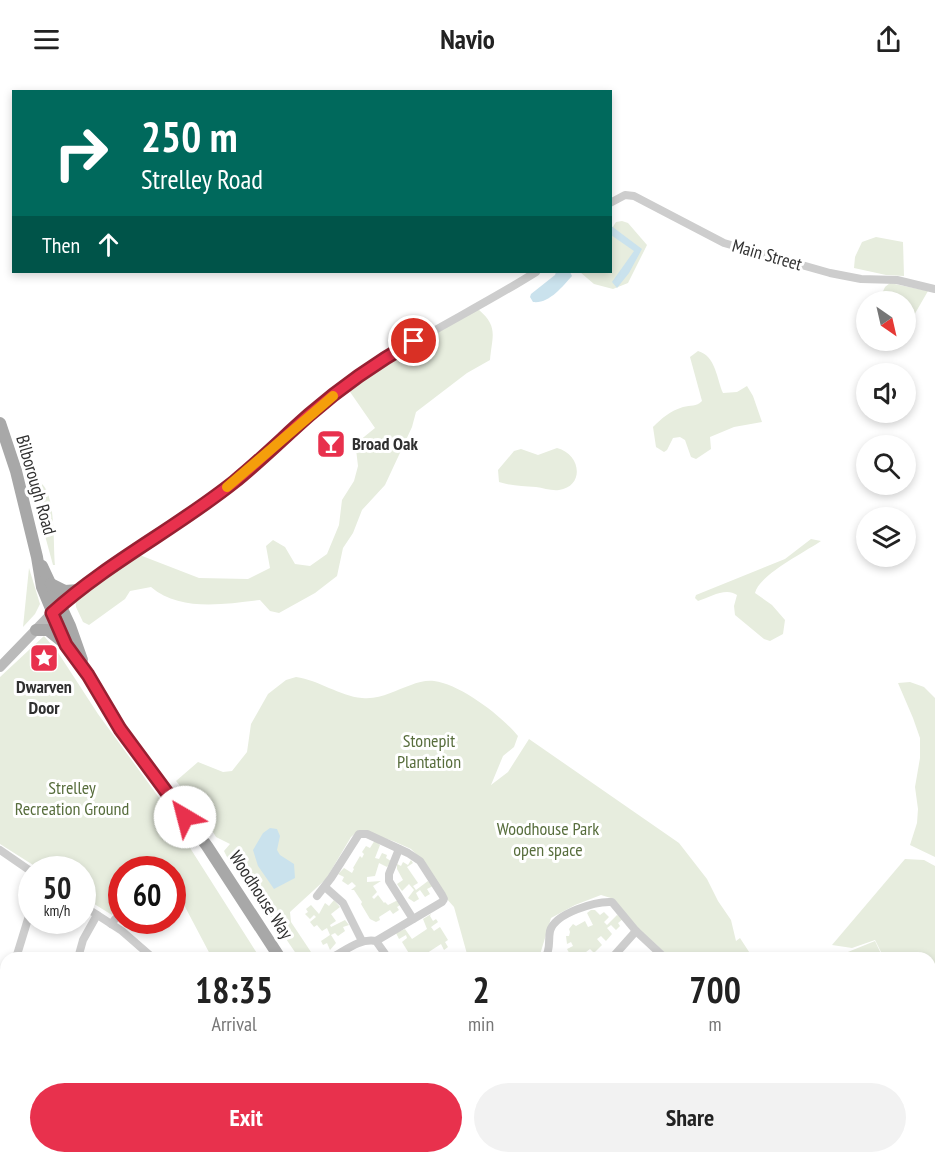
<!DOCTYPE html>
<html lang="en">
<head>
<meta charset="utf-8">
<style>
	body { margin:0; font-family:"PT Sans Narrow",sans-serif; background:#f2f2f2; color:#222; height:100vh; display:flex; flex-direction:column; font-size:22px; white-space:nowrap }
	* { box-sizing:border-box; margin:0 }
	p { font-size:20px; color:#767676 }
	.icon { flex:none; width:33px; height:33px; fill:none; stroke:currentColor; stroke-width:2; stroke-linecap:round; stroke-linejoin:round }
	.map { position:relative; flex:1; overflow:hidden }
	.sheet { position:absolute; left:0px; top:874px; width:936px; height:212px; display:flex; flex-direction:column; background:#fff; border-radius:18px 18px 0 0; box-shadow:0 3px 9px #0003 }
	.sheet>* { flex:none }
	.guide { position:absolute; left:12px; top:12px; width:600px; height:183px; border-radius:0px; box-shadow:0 3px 9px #0003; background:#00695c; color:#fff; overflow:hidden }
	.needle { width:39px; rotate:146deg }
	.controls { position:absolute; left:856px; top:213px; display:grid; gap:12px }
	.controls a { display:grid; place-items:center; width:60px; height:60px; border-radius:50%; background:#fff; box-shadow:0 3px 9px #0003; font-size:30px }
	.speed { position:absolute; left:18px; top:778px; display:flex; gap:12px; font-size:30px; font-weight:700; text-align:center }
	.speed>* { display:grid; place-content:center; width:78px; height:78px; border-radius:50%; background:#fff; box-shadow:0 3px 9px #0003; line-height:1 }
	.speed small { font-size:15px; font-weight:400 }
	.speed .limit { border:9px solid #d22; background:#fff; color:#111 }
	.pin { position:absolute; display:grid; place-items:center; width:51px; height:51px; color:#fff; margin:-26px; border:3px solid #fff; border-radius:50%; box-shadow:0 2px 6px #0007 }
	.me { position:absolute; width:66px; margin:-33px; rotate:323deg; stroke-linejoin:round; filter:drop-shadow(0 0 4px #0008) }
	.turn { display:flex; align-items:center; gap:21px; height:126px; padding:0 30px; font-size:27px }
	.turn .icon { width:78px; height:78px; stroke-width:2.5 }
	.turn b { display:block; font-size:42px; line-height:51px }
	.then { display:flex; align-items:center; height:57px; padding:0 30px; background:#0003; gap:12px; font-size:22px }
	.eta { display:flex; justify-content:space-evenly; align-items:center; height:102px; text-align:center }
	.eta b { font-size:36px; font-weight:800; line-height:42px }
	.cta { display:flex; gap:12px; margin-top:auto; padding:12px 30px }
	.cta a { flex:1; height:69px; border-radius:36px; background:#e8314d; color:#fff; font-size:24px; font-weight:800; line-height:69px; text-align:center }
	.cta a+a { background:#f2f2f2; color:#222 }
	header { display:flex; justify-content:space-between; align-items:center; height:78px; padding:0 30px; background:#fff; font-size:27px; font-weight:800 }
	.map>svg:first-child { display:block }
	.green { fill:#e7edde }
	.water { fill:#cae2ed }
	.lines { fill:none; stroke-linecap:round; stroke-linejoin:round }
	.street { stroke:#cdcdcd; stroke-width:8 }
	.secondary { stroke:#bababa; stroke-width:10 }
	.primary { stroke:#a8a8a8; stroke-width:12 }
	.route-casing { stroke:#972032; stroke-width:15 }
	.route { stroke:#e8314d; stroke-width:10 }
	.slow { stroke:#f59e0b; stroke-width:10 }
	.labels { text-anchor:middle; stroke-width:6; stroke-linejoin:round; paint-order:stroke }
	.street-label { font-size:18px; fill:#303030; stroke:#fff }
	.poi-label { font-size:18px; font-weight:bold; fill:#303030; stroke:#fff; text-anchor:start }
	.park-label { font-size:18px; fill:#576d3c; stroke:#fff }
</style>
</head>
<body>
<header><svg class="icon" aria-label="menu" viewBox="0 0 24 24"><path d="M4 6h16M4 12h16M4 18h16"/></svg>Navio<svg class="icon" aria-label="share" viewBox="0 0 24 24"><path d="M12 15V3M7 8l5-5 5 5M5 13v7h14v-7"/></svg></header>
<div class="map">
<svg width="935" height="1085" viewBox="0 0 935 1085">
	<rect width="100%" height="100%" fill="#fff"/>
	<g class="green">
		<path d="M622,143L628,145L647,167L628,205L613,211L594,206L580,194H610L611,152L616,144Z"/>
		<path d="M876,159L903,164L904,198L886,197L854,190L855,179L862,164Z"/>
		<path d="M890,205L928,213L906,251V224H878L885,209Z"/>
		<path d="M478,231C499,249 492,258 490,282L467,295L416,334L412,349L385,407L362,432L353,455L343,470L337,498L315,515L279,535L270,533L260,522C225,526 180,534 151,509L130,513L125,521L89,547L83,544L76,529L75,518L137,476L199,500L248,501L270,490L266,468L273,462L285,469L295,486L310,488L327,476L339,447L342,422L354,403L358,388L356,371L359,363L375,350L348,311L379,289Z"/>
		<path d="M698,273C716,278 717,302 723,315L737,314L747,308L753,318L762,344L734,349L710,359L711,371L696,381L691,379L685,362L680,359L673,360L667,372L664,374L656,369L653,349C662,340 670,333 683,329C691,327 696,329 702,323L690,279Z"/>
		<path d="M557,370C581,376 585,408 559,412C552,413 543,410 536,409C522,408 512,408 499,404L498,392L514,373L521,371L538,377Z"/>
		<path d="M29,399C33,401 39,403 42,406C56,419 53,468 55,487H53Z"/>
		<path d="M811,461L821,463C805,474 759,497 755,515L772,527L785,542L783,556L770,563L764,561L735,537L734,528L737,517C726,509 710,519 698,523L695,520L696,517L785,481Z"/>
		<path d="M29,490L40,526L35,536L23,549Z"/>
		<path d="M44,558L57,573L98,636L179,747L178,751L260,880H212L173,806L172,792H165L158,780L147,792H122L121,825L112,837L83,819L82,792H41L0,766V599Z"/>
		<path d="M296,599C319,602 339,618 362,620C381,622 395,612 411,607C418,604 427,602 434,603C460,606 502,638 518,658L514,669L503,678L491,707L508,694L529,661L679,765L707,801L718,823L731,842L736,863L740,860L753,880H671L638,850L614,821L601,817L575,827L551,840L539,880H493L467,876L454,829L446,820L427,787L411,771L393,763L359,752L351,759L326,801L290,834L291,844L315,880H299L267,833L230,785L224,773L230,766L216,759L197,728L176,703L198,684L223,694L232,693L247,674L251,646L268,616L286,602Z"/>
		<path d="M910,604L924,609L935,620V779L910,767L917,745L918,731L915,709L920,680V660L913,640L898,605Z"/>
		<path d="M375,762L380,767L375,780L379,781L382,775L387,777L386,780L391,783L387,789L379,785L375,798L367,799V804L381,803L373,808L377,814L372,819L374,821L378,817L384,825L385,824L388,827L398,822L400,827L397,829L399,832L393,836L390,832L379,839L380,842L376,844L370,841L361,826L362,824L354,812H351L356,808L352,804L348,807L342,803L344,799L338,796L344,790L352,795L354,791L353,790L360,778L362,780L364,776L362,774L366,768L370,770Z"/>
		<path d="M905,781L924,782L935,788V920L930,917V880H884L875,862L852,870L832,867Z"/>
		<path d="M411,782L413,785L407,789L418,805L413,808L416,812L428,803L433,808L427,811L430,816L425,819L420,812L416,815L419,821L414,824L408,820L414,812L409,806L402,813L397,806L403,802L397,791V786L401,788L403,784L408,787Z"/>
		<path d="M334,822L340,829L331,836L336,843L330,847L331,849L345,842L349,847L343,849L345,853L338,858L335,855L331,857L336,865L330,872L327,865L323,867L321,863L330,857L327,850L322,853L317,847L314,849L310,844L316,839L314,837L310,841L305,836L308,834L306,831L311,827L319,836L325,825L329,828Z"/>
		<path d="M591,832H595L600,837L604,834L609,839L604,844L607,847L617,837L624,840L618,845L620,848L616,852L611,847L607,850L612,856L606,863L601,858L597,861L602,867L594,875L590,871L586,874L590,879L589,880H572L567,871L573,868L571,864L567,866L566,858H569L570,854L569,851L573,846L576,848L585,843L588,849L593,847L587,835Z"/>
		<path d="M431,836L430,838L433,843L436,841L438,844L431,849L434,853L440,849L448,862L445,864L448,869L444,872L441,866L421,879L417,874L412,877L414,880H403L410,877L402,864L407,860L406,857L399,861L396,855L405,851L412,861L427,851L423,841Z"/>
		<path d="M875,863L883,880H833Z"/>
	</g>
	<g class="water">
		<path d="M610,147L642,171L629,195L617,210L612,204L634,173L611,157Z"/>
		<path d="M556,194H570L572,198C562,209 549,226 533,224L530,219L531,216L555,197Z"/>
		<path d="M270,750L277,751L280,758L277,772L280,777L294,786L295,800L274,811L258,788L253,772L263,755Z"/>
	</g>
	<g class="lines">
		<g class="street">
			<path d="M610,125L625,117L634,118L724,165L830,195L861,201L897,202L935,211"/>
			<path d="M60,528L73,516C127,479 183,445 234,404C274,371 310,334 352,304C410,262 476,232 536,194"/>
			<path d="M399,771L389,796V803L413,841"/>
			<path d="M0,772L32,794"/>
			<path d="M325,809L343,825L362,863"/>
			<path d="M317,818L331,800L359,756H367L408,775L420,783L442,817L444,821L442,824L376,863"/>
			<path d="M82,827L122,853L153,880"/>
			<path d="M111,846L122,833"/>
			<path d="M16,880L32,828"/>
			<path d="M78,880L83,862L97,837"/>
			<path d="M331,880C345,873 359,860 376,863L388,880"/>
			<path d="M463,880H476"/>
			<path d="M545,880C551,871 548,863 550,853C555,835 596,823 612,824L636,853L665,880"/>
			<path d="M612,880L636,853"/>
			<path d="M0,934L6,915"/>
			<path d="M0,1006L6,1007"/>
			<path d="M321,1080L322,1085"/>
			<path d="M373,1080L377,1085"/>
			<path d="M443,1080L448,1085"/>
			<path d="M783,1080L793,1085"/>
			<path d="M54,1085L56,1080"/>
			<path d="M164,1085L167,1080"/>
			<path d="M244,1085L247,1080"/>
			<path d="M507,1085L512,1080"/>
			<path d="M621,1085L623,1080"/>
			<path d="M706,1085L709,1080"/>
			<path d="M808,1085L810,1080"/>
		</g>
		<path class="secondary" d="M0,589L58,529"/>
		<g class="primary">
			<path d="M0,345L16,393L37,479L42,509L66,567L88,597L120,651L207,768L280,880"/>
			<path d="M42,488L70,548L82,582"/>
			<path d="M51,506L65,513L79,512"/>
			<path d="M36,552H48L63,564"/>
			<path d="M403,1080L408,1085"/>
		</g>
	</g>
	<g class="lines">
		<g class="route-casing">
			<path id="route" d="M185,739L120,651L88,597L66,567L52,535C107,485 175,451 234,404C260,383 284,359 309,337C341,309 377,284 414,263"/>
		</g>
		<use href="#route" class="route"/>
		<path class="slow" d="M227,409L333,318"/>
	</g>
	<defs>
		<g id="bar-square" transform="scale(1.5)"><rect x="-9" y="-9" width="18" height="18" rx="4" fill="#e8314d" stroke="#fff"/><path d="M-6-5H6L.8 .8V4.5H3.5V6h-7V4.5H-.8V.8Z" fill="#fff"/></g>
		<g id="sight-square" transform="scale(1.5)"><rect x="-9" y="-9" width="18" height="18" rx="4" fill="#e8314d" stroke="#fff"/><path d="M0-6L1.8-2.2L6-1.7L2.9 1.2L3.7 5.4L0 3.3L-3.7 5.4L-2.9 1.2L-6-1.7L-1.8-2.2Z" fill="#fff"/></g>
	</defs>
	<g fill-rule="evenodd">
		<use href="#bar-square" x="331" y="366"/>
		<use href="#sight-square" x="44" y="580"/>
	</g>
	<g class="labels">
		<g class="street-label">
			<text transform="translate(767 177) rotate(16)" y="6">Main Street</text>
			<text transform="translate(36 407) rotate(74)" y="6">Bilborough Road</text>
			<text transform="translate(261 817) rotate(57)" y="6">Woodhouse Way</text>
		</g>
		<g class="poi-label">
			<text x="352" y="372">Broad Oak</text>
			<text x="44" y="615" text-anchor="middle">Dwarven<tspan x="44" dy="21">Door</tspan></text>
		</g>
		<g class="park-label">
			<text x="429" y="669">Stonepit<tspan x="429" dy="21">Plantation</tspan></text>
			<text x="72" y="716">Strelley<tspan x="72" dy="21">Recreation Ground</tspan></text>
			<text x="548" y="757">Woodhouse Park<tspan x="548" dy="21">open space</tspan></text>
		</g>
	</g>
</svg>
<div class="controls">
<a><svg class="needle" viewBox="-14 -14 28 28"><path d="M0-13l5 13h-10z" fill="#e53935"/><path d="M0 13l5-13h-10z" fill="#767676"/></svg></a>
<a><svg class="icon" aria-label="sound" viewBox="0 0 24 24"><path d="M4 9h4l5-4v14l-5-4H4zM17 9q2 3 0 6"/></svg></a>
<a><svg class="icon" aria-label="search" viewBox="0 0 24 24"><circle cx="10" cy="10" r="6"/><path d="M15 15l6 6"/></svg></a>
<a><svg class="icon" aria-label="layers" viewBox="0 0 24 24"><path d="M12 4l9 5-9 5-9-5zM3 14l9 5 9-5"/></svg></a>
</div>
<div class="speed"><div>50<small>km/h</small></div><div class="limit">60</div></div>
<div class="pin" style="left:414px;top:263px;background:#d93025"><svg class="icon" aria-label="arrive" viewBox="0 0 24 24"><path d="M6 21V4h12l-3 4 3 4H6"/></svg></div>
<svg class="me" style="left:185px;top:739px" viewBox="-20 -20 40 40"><circle r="19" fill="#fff"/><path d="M0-13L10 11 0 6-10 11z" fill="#e8314d"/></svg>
<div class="guide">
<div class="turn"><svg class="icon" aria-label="right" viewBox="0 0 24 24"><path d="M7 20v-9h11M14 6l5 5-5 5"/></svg><div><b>250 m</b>Strelley Road</div></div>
<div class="then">Then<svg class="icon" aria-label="ahead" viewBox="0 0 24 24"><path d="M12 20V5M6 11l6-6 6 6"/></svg></div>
</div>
<section class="sheet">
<div class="eta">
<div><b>18:35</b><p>Arrival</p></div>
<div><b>2</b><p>min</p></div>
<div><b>700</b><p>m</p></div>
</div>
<div class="cta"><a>Exit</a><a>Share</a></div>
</section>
</div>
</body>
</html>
